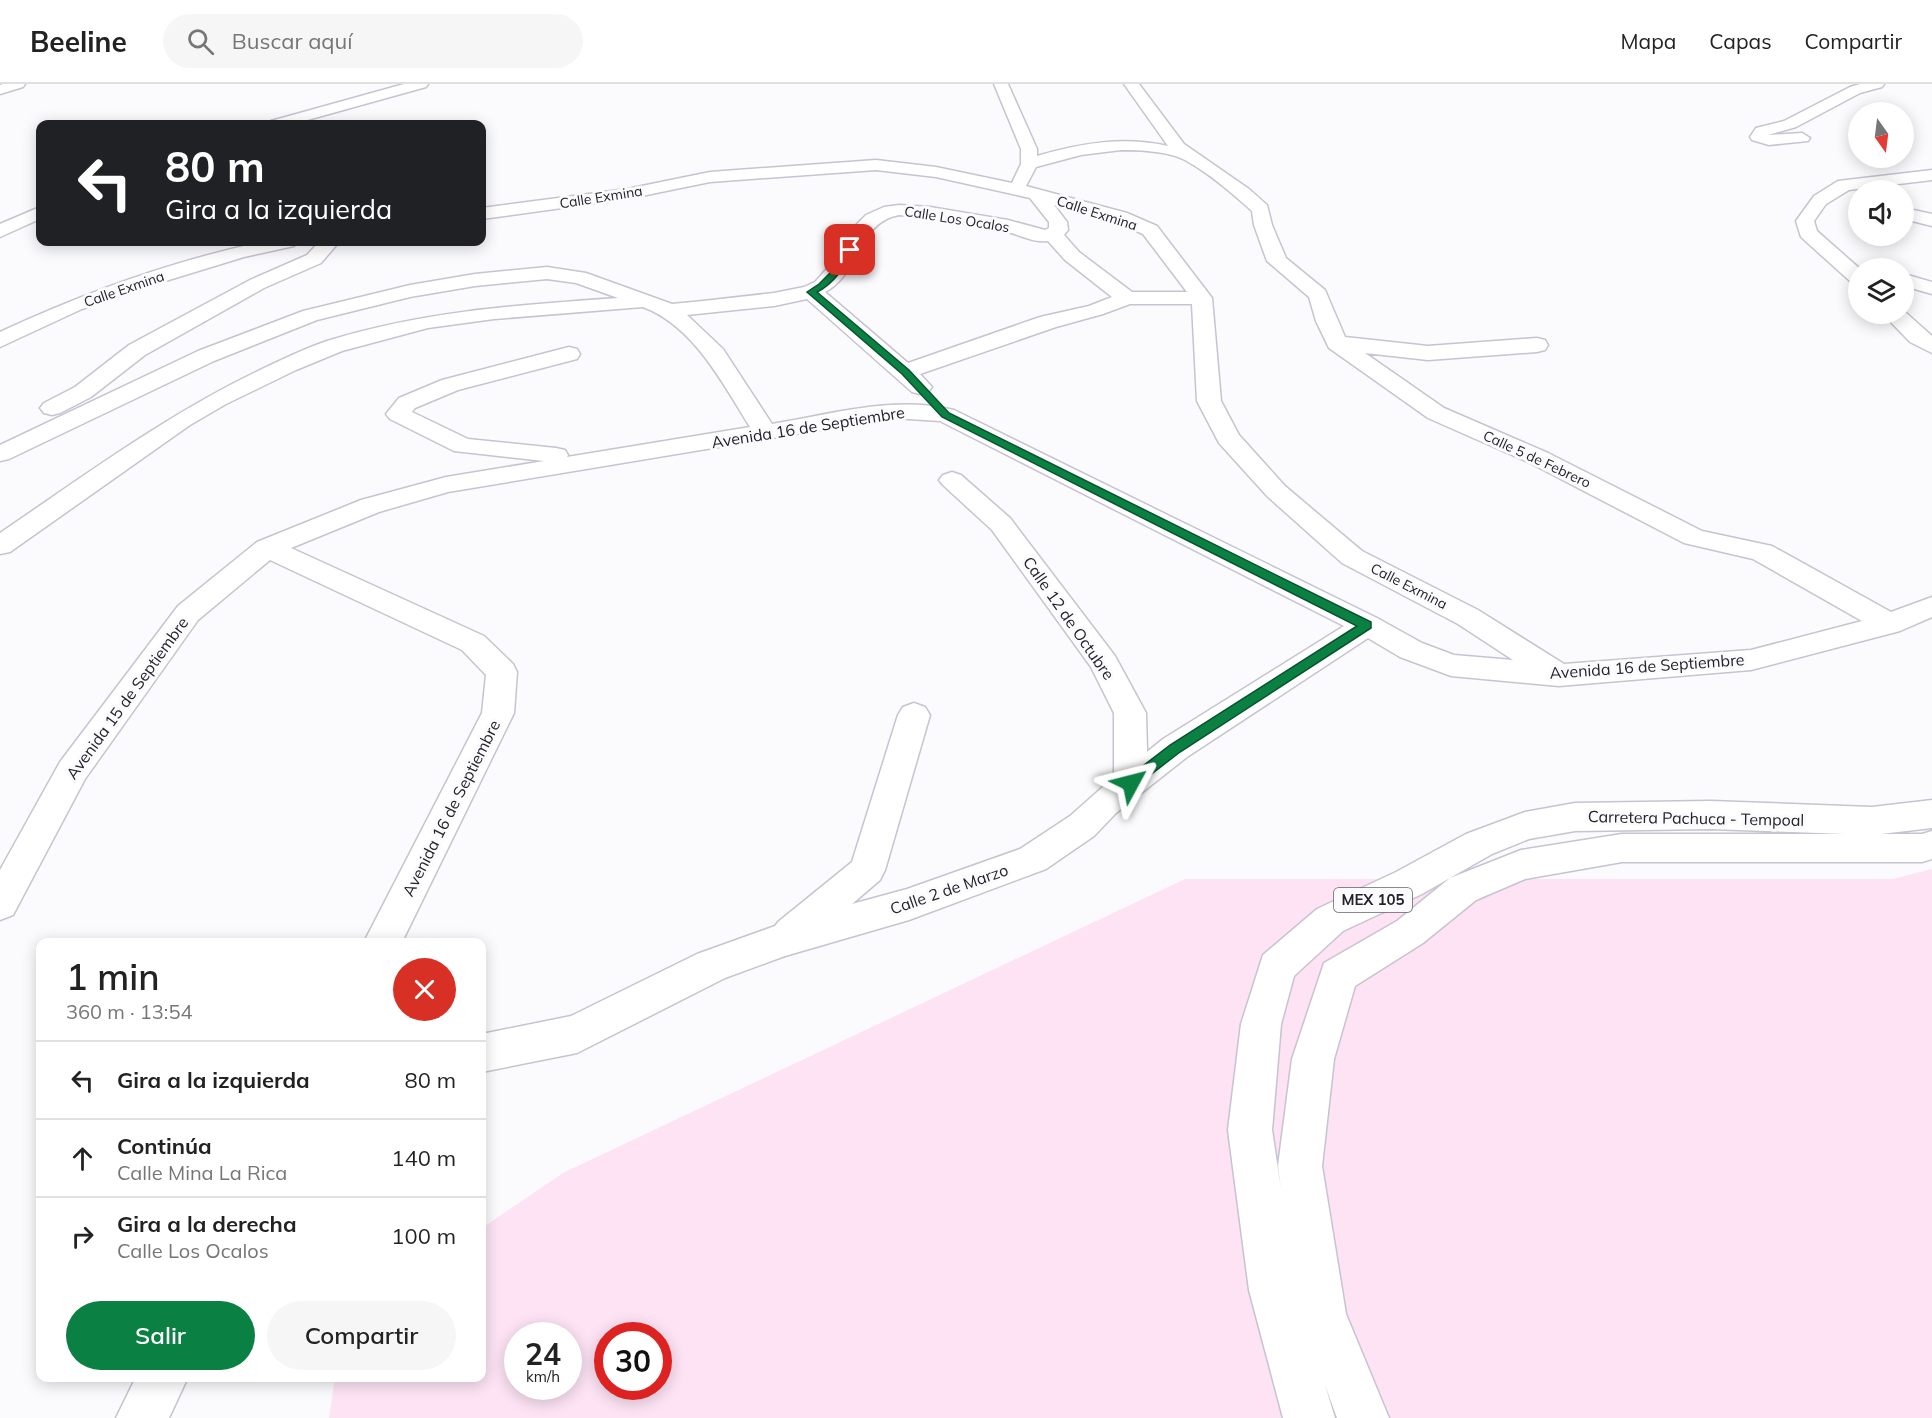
<!DOCTYPE html>
<html lang="es">
<head>
<meta charset="utf-8">
<style>
	body { margin:0; font-family:Mulish,sans-serif; background:#f6f6f6; color:#222; height:100vh; display:flex; flex-direction:column; font-size:22px; white-space:nowrap }
	* { box-sizing:border-box; margin:0 }
	p { font-size:20px; color:#767676 }
	.icon { flex:none; width:33px; height:33px; fill:none; stroke:currentColor; stroke-width:2; stroke-linecap:round; stroke-linejoin:round }
	.map { position:relative; flex:1; overflow:hidden }
	.details { position:absolute; left:36px; top:854px; width:450px; height:444px; display:flex; flex-direction:column; background:#fff; border-radius:12px; box-shadow:0 3px 15px #0003 }
	.details>* { flex:none }
	.top-card { position:absolute; left:36px; top:36px; width:450px; height:126px; border-radius:12px; box-shadow:0 3px 15px #0003; background:#202124; color:#fff; overflow:hidden }
	.needle { width:39px; rotate:166deg }
	.tools { position:absolute; left:1848px; top:18px; display:grid; gap:12px }
	.tools a { display:grid; place-items:center; width:66px; height:66px; border-radius:50%; background:#fff; box-shadow:0 3px 15px #0003; font-size:30px }
	.speed { position:absolute; left:504px; top:1238px; display:flex; gap:12px; font-size:30px; font-weight:700; text-align:center }
	.speed>* { display:grid; place-content:center; width:78px; height:78px; border-radius:50%; background:#fff; box-shadow:0 3px 15px #0003; line-height:1 }
	.speed small { font-size:15px; font-weight:400 }
	.speed .limit { border:9px solid #d22; background:#fff; color:#111 }
	.pin { position:absolute; display:grid; place-items:center; width:51px; height:51px; color:#fff; margin:-26px; border-radius:12px; box-shadow:0 3px 9px #0006 }
	.me { position:absolute; width:66px; margin:-33px; rotate:52deg; stroke-linejoin:round; filter:drop-shadow(0 0 4px #0008) }
	.turn { display:flex; align-items:center; gap:21px; height:126px; padding:0 30px; font-size:27px }
	.turn .icon { width:78px; height:78px; stroke-width:2.5 }
	.turn b { display:block; font-size:42px; line-height:51px }
	.round { display:grid; place-items:center; flex:none; width:63px; height:63px; border-radius:32px; background:#f6f6f6 }
	.overview { display:flex; align-items:center; justify-content:space-between; height:102px; padding:0 30px }
	h1 { font-size:36px; font-weight:600; line-height:45px }
	.action { display:flex; gap:12px; margin-top:auto; padding:12px 30px }
	.action a { flex:1; height:69px; border-radius:36px; background:#0b8043; color:#fff; font-size:24px; font-weight:600; line-height:69px; text-align:center }
	.action a+a { background:#f6f6f6; color:#222 }
	ul { padding:0; list-style:none }
	li { display:flex; align-items:center; gap:18px; height:78px; padding:0 30px; border-top:2px solid #e0e0e0 }
	li div { flex:1 }
	li b { display:block; font-size:22px }
	li em { font-style:normal }
	header { display:flex; align-items:center; gap:36px; box-sizing:border-box; height:84px; padding:0 30px; background:#fff; border-bottom:2px solid #e0e0e0 }
	header strong { font-size:28px }
	nav { display:flex; gap:33px; margin-inline-start:auto; font-size:21px }
	.search { width:420px; height:54px; background:#f6f6f6; display:flex; align-items:center; gap:15px; box-sizing:border-box; padding:0 21px; border-radius:33px; color:#767676; font-size:22px }
	.map>svg:first-child { display:block }
	.green { fill:#fde3f4; fill-rule:evenodd }
	.lines { fill:none; stroke-linecap:round; stroke-linejoin:round }
	.minor-casing { stroke:#c7c3d1; stroke-width:3 }
	.major-casing { stroke:#c7c3d1; stroke-width:3 }
	.minor { fill:#fff; fill-rule:evenodd }
	.major { fill:#fff; fill-rule:evenodd }
	.route { fill:#0b8043; stroke:#07532c; stroke-width:1.5 }
	.labels { text-anchor:middle; stroke-width:6; stroke-linejoin:round; paint-order:stroke }
	.far-street-label { font-size:14px; fill:#242227; stroke:#fbfafd }
	.shield { fill:#fbfafd; stroke:#646367; stroke-width:1.5 }
	.shield-label { font-size:15px; font-weight:bold; fill:#242227 }
	.street-label { font-size:16px; fill:#242227; stroke:#fbfafd }
</style>
</head>
<body>
<header>
<strong>Beeline</strong>
<div class="search"><svg class="icon" aria-label="search" viewBox="0 0 24 24"><circle cx="10" cy="10" r="6"/><path d="M15 15l6 6"/></svg>Buscar aquí</div>
<nav><a>Mapa</a><a>Capas</a><a>Compartir</a></nav>
</header>
<div class="map">
<svg width="1932" height="1334" viewBox="0 0 1932 1334">
	<rect width="100%" height="100%" fill="#fbfafd"/>
	<path class="green" d="M1932,785V1334H329L335,1293H482V1144L563,1089L1185,795H1893ZM518,1251H568V1302H518ZM608,1251H658V1302H608Z"/>
	<g class="lines">
		<g class="minor-casing">
			<g id="minor">
				<path d="M3,0H25L23,3L0,10V1Z"/>
				<path d="M404,0H428L426,3L293,40H269L271,37Z"/>
				<path d="M994,0H1008L1037,65V72C1081,59 1124,52 1168,62L1124,0H1139L1184,60L1249,105L1267,121L1272,141L1286,174L1325,206L1345,253L1428,262L1537,254L1545,256L1548,261L1545,266L1537,268L1428,276L1365,269L1444,324L1548,369L1702,447L1772,462L1891,528L1932,513V533L1900,547L1751,586L1559,602L1451,592L1400,573L1368,554L1187,673L1116,729L1094,752L1046,785L909,836L785,872L725,894L577,969L482,988V950L571,932L697,870L775,842L778,838L852,778L898,631L903,623L914,619L925,623L930,631L885,786L880,796L852,820L907,805L1020,765L1070,732L1114,693V629L1091,583L992,446L943,401L939,396L943,391L952,388L961,391L1010,434L1115,572L1146,629L1147,668L1163,655L1344,542L940,337L893,334L448,408L379,428L291,464L484,552L513,580L517,588L514,629L402,858H364L482,629L486,591L462,566L270,476L198,536L85,695L13,831L0,836V786L60,678L178,522L257,458L361,416L446,393L544,377L454,367L390,335L386,330L399,314L442,296L569,263L577,265L580,270L577,275L458,306L415,324L412,328L468,355L556,364L565,366L568,371L567,373L750,343C723,300 694,242 643,223L494,235L428,244L342,267L296,286L226,320L190,341L10,468L0,470V449C84,392 165,332 256,288C279,277 303,265 327,257C423,227 518,221 618,214L576,199L547,195L475,202L410,213L317,236L214,277L9,375L0,377V361L198,267L303,227L410,201L475,190L547,183L586,189L672,220L703,217L774,209L804,203L815,198L832,179L857,140L866,131L884,123L899,121L930,123L1008,136L1045,146L1049,144V138L1030,114L936,93L876,86L710,98L627,115L482,135V124L627,105L710,88L876,76L936,83L1012,99L1021,80V65ZM1121,66C1140,66 1168,67 1185,76C1209,89 1232,109 1252,127L1254,141L1267,177L1309,213L1316,237L1329,264L1428,334L1530,379L1684,459L1753,475L1862,537L1751,566L1564,580L1478,526L1362,467L1285,402L1239,351L1221,317L1212,214L1157,142L1127,129L1026,102L1036,83L1081,71ZM1054,121L1113,137L1143,150L1187,208H1132L1079,168L1064,151L1068,146L1067,138ZM899,131C933,133 968,140 1002,147C1018,149 1031,159 1048,157L1065,176L1112,213L1089,222L1040,233L908,279L825,208C859,191 858,138 899,131ZM807,215L912,308L920,310L928,308L932,303L920,290L1056,243L1103,230L1130,220H1192L1197,317L1219,359L1267,412L1342,479L1458,540L1513,576L1454,571L1422,559L1377,534L954,326C895,311 832,330 772,340L723,265L687,231L774,222Z"/>
				<path d="M1860,0H1884L1882,3L1860,9L1796,43L1768,51L1802,49L1810,54L1808,57L1769,61L1752,56L1750,53L1756,44L1784,37L1850,3Z"/>
				<path d="M1932,86V96L1849,106L1826,120L1814,137L1817,147L1859,184L1858,200L1851,198L1801,153L1796,137L1814,112L1838,97Z"/>
				<path d="M40,123V135L0,153V140Z"/>
				<path d="M1904,124L1932,130V142L1904,135Z"/>
				<path d="M262,158H297L294,162L244,173L146,203L82,225L0,263V248C84,209 172,177 262,158Z"/>
				<path d="M319,158H339L321,179L264,204L145,271L91,313L60,329L52,331L44,329L40,324L44,319L75,303L129,261L250,196L307,171Z"/>
				<path d="M1904,190L1932,198V210L1904,202Z"/>
				<path d="M1904,227L1932,252V269L1910,258L1883,230H1904Z"/>
				<path d="M136,1293H188L169,1334H116Z"/>
			</g>
		</g>
		<g class="major-casing">
			<path id="major" d="M1932,716V744L1881,750H1922L1932,747V775L1922,778H1622L1525,795L1476,816L1423,859L1355,902L1334,975L1322,1082L1346,1230L1389,1334H1337L1325,1301L1335,1334H1283L1249,1206L1228,1046L1241,940L1263,871L1317,825L1396,788L1466,750L1525,728L1575,719L1711,717L1872,723ZM1711,745L1845,750H1622L1521,766L1450,794L1397,837L1324,879L1292,975L1278,1082L1281,1105L1272,1046L1281,940L1294,892L1343,847L1422,810L1492,770L1529,755L1575,747Z"/>
		</g>
		<use href="#minor" class="minor"/>
		<use href="#major" class="major"/>
	</g>
	<path class="route" d="M847,165L854,166C845,182 834,200 817,208L909,286L949,329L1371,538V544L1180,668L1136,702H1126L1124,699L1126,695L1170,661L1357,542L942,333L902,290L807,208L819,200L838,181Z"/>
	<g class="labels">
		<g class="far-street-label">
			<text transform="translate(601 113) rotate(-9)" y="5">Calle Exmina</text>
			<text transform="translate(1097 129) rotate(18)" y="5">Calle Exmina</text>
			<text transform="translate(957 135) rotate(9)" y="5">Calle Los Ocalos</text>
			<text transform="translate(124 205) rotate(-19)" y="5">Calle Exmina</text>
			<text transform="translate(1537 375) rotate(25)" y="5">Calle 5 de Febrero</text>
			<text transform="translate(1409 502) rotate(27)" y="5">Calle Exmina</text>
		</g>
		<rect class="shield" x="1334" y="804" width="78" height="24" rx="4.5"/>
		<g class="shield-label">
			<text x="1373" y="821">MEX 105</text>
		</g>
		<g class="street-label">
			<text transform="translate(808 343) rotate(-9)" y="6">Avenida 16 de Septiembre</text>
			<text transform="translate(1069 534) rotate(55)" y="6">Calle 12 de Octubre</text>
			<text transform="translate(1647 582) rotate(-4)" y="6">Avenida 16 de Septiembre</text>
			<text transform="translate(127 614) rotate(-54)" y="6">Avenida 15 de Septiembre</text>
			<text transform="translate(451 724) rotate(-63)" y="6">Avenida 16 de Septiembre</text>
			<text transform="translate(1696 734) rotate(1)" y="6">Carretera Pachuca - Tempoal</text>
			<text transform="translate(949 805) rotate(-19)" y="6">Calle 2 de Marzo</text>
		</g>
	</g>
</svg>
<div class="tools">
<a><svg class="needle" viewBox="-14 -14 28 28"><path d="M0-13l5 13h-10z" fill="#e53935"/><path d="M0 13l5-13h-10z" fill="#767676"/></svg></a>
<a><svg class="icon" aria-label="sound" viewBox="0 0 24 24"><path d="M4 9h4l5-4v14l-5-4H4zM17 9q2 3 0 6"/></svg></a>
<a><svg class="icon" aria-label="layers" viewBox="0 0 24 24"><path d="M12 4l9 5-9 5-9-5zM3 14l9 5 9-5"/></svg></a>
</div>
<div class="speed"><div>24<small>km/h</small></div><div class="limit">30</div></div>
<div class="pin" style="left:850px;top:166px;background:#d93025"><svg class="icon" aria-label="arrive" viewBox="0 0 24 24"><path d="M6 21V4h12l-3 4 3 4H6"/></svg></div>
<svg class="me" style="left:1131px;top:699px" viewBox="-20 -20 40 40"><path d="M0-17L14 15 0 8-14 15z" fill="#0b8043" stroke="#fff" stroke-width="4"/></svg>
<div class="top-card">
<div class="turn"><svg class="icon" aria-label="left" viewBox="0 0 24 24"><path d="M17 20v-9H6M10 6l-5 5 5 5"/></svg><div><b>80 m</b>Gira a la izquierda</div></div>
</div>
<section class="details">
<div class="overview"><div><h1>1 min</h1><p>360 m · 13:54</p></div><a class="round" style="background:#d93025;color:#fff"><svg class="icon" aria-label="close" viewBox="0 0 24 24"><path d="M6 6l12 12M18 6L6 18"/></svg></a></div>
<ul>
<li><svg class="icon" aria-label="left" viewBox="0 0 24 24"><path d="M17 20v-9H6M10 6l-5 5 5 5"/></svg><div><b>Gira a la izquierda</b></div><em>80 m</em></li>
<li><svg class="icon" aria-label="ahead" viewBox="0 0 24 24"><path d="M12 20V5M6 11l6-6 6 6"/></svg><div><b>Continúa</b><p>Calle Mina La Rica</p></div><em>140 m</em></li>
<li><svg class="icon" aria-label="right" viewBox="0 0 24 24"><path d="M7 20v-9h11M14 6l5 5-5 5"/></svg><div><b>Gira a la derecha</b><p>Calle Los Ocalos</p></div><em>100 m</em></li>
</ul>
<div class="action"><a>Salir</a><a>Compartir</a></div>
</section>
</div>
</body>
</html>
